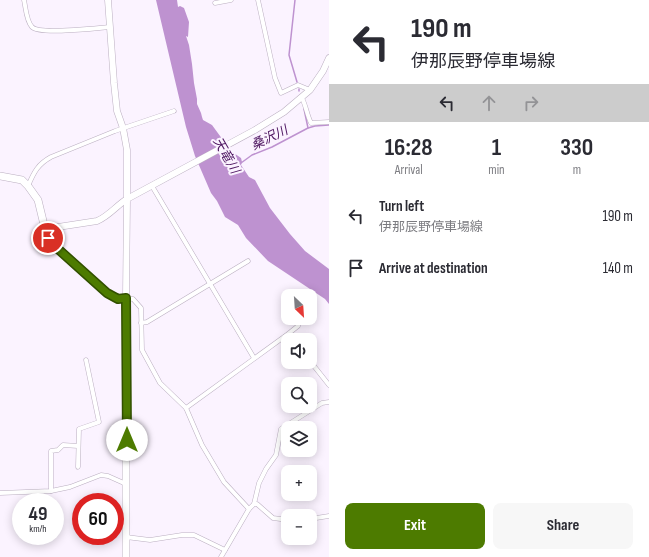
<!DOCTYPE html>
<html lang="en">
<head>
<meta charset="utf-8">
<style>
	body { margin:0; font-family:"Sofia Sans Condensed","Noto Sans JP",sans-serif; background:#f7f7f7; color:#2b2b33; height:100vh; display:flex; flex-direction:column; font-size:15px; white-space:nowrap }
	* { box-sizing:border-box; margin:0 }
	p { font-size:13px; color:#7c7c81 }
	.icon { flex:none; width:22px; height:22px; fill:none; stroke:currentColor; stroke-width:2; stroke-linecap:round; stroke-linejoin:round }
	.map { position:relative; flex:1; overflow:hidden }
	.details { display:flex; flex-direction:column; background:#fff; width:320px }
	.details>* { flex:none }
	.hud { background:#fff; color:#2b2b33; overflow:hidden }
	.needle { width:26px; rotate:155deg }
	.controls { position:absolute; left:281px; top:289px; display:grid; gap:8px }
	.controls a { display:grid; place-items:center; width:36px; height:36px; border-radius:8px; background:#fff; box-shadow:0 2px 10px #0003; font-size:20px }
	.speed { position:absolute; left:12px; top:493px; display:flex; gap:8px; font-size:20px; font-weight:700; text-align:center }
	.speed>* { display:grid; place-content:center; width:52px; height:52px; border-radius:50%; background:#fff; box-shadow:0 2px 10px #0003; line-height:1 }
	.speed small { font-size:10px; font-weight:400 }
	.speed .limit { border:6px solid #d22; background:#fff; color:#111 }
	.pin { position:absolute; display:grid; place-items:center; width:34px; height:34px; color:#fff; margin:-17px; border:2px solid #fff; border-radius:50%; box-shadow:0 1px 4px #0007 }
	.me { position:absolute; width:44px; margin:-22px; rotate:0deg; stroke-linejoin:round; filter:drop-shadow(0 0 3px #0008) }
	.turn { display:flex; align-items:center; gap:14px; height:84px; padding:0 16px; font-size:18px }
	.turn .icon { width:52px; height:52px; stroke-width:2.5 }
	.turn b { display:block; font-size:28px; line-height:34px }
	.lanes { display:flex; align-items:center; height:38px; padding:0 16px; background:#0003; justify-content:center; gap:20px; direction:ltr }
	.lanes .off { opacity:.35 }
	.eta { display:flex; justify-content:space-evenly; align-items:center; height:68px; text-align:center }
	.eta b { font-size:24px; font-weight:700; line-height:28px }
	.action { display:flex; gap:8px; margin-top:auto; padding:8px 16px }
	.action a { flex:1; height:46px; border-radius:8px; background:#4d7b00; color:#fff; font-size:16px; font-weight:700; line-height:46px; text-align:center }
	.action a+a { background:#f7f7f7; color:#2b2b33 }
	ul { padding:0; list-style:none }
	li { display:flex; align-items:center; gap:12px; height:52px; padding:0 16px }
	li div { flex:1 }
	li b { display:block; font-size:15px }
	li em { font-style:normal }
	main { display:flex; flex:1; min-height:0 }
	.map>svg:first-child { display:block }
	.water { fill:#be92d0 }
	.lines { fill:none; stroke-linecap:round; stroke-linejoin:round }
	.stream { stroke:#be92d0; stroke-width:1.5 }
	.street-casing { stroke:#bbafc1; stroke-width:5 }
	.secondary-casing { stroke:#bbafc1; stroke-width:7 }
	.primary-casing { stroke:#bbafc1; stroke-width:8 }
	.street { stroke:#fff; stroke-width:4 }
	.secondary { stroke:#fff; stroke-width:6 }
	.primary { stroke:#fff; stroke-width:7 }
	.route-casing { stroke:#325000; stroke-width:10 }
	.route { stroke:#4d7b00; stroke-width:7 }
	.labels { text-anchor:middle; stroke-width:4; stroke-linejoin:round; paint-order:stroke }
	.water-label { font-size:13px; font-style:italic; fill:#4c145f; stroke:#fbf3ff }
</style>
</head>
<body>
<main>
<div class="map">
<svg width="329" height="557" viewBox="0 0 329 557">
	<rect width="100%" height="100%" fill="#fbf3ff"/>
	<path class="water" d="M156,0H177L178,7L180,6L184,8L189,22L188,37L186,36L189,45L192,64L194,83L197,99V104L201,113L202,117L203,120L212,125L231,151L241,158L242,162L241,165L249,177L255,180L270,208L290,234L305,251L329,269V304L325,299L268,261L246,238L238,225L225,217L217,201L211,193L195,156L186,127Z"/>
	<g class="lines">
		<g class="stream">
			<path d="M295,0L289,55L297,82"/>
			<path d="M299,89V91"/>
			<path d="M304,109L308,128"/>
			<path d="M241,163L252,155L272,147L308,128L315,126L329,125"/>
		</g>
		<g class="street-casing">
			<g id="street">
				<path d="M24,0C26,9 26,20 32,27C39,35 97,28 110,27"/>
				<path d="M258,0L275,78L281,93L298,85L310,90"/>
				<path d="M215,3L231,0"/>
				<path d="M302,98C306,106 307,115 311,123L329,122"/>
				<path d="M28,186C34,172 38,164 51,157L115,131L174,111"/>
				<path d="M152,186L254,358"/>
				<path d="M126,298L133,299L141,308L142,350L160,383L186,408L202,445L224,482L249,509"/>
				<path d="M141,323L147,322L248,261"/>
				<path d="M310,361L329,385"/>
				<path d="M186,408L288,334L298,326L299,318"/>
				<path d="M78,467L79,429L99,422L86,360"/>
				<path d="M51,491V451L58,450L63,445L78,446"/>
				<path d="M0,493L51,491L70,487L101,475L108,476L126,484"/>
				<path d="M254,504L259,483L266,469L276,455L281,429L322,403L329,402"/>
				<path d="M310,519L329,516"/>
				<path d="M126,537L150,540L182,535H194L225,550"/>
				<path d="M221,557L249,509L254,504H257L273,518L288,520"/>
			</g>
		</g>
		<g class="secondary-casing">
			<g id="secondary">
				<path d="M45,229L97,221C109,216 116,206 127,199V150L123,128L117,111L114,83L108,0"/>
				<path d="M126,298L127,199L255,130L284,112L310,90L323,71L329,58"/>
			</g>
		</g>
		<g class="primary-casing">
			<path id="primary" d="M0,176L22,180L28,186L38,200L45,229L48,238L58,249L107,293L118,299L126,298V557"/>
		</g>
		<use href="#street" class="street"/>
		<use href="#secondary" class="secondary"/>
		<use href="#primary" class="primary"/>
	</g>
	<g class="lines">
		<g class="route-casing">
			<path id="route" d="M48,238L58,249L107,293L118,299L126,298L127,440"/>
		</g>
		<use href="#route" class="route"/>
	</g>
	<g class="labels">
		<g class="water-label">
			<text transform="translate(269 137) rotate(-26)" y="5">桑沢川</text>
			<text transform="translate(227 155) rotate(60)" y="5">天竜川</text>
		</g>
	</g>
</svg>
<div class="controls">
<a><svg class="needle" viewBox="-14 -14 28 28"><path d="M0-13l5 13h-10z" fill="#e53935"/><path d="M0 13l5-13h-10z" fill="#7c7c81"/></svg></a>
<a><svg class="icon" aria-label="sound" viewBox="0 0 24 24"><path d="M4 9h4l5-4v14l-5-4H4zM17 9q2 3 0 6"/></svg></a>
<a><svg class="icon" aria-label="search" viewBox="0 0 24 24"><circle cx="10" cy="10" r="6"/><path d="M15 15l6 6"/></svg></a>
<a><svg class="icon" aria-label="layers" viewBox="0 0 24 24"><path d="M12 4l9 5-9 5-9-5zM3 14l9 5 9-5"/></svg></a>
<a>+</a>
<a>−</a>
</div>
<div class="speed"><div>49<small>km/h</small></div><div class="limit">60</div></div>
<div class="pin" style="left:48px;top:238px;background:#d93025"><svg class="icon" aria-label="arrive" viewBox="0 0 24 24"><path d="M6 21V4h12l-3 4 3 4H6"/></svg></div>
<svg class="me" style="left:127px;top:440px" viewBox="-20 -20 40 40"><circle r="19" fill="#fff"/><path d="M0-13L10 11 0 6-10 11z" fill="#4d7b00"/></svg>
</div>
<section class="details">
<div class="hud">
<div class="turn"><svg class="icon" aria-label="left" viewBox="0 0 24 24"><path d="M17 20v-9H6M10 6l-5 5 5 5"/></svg><div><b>190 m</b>伊那辰野停車場線</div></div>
<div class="lanes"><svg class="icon" aria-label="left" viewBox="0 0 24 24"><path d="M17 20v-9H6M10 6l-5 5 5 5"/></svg><svg class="icon off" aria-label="ahead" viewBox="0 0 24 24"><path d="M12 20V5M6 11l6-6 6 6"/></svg><svg class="icon off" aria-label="right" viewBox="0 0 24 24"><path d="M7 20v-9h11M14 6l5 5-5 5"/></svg></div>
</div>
<div class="eta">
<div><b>16:28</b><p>Arrival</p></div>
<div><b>1</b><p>min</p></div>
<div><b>330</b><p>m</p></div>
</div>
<ul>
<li><svg class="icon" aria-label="left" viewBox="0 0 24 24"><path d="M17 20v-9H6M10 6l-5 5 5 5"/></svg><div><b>Turn left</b><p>伊那辰野停車場線</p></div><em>190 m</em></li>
<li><svg class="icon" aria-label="arrive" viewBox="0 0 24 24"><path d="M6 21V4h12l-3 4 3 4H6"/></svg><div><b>Arrive at destination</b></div><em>140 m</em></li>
</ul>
<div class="action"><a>Exit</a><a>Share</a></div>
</section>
</main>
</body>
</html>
